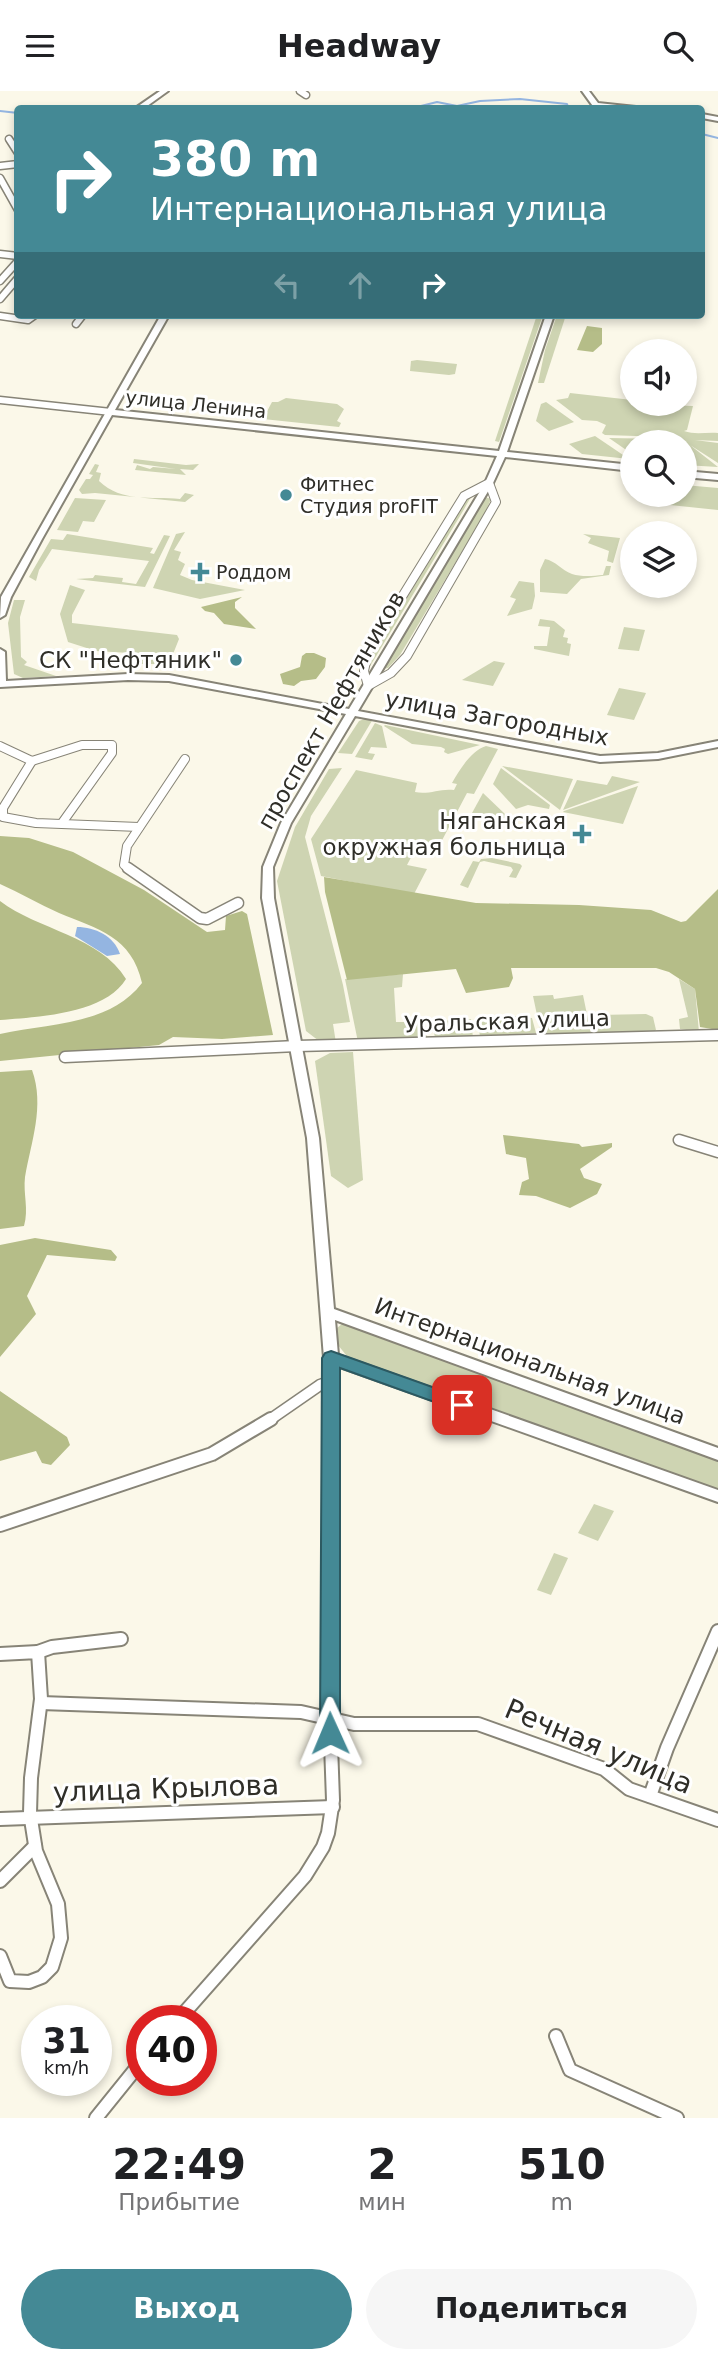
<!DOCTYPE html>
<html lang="ru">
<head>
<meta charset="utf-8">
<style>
	body { margin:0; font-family:"DejaVu Sans",sans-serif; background:#f6f6f6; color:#202124; height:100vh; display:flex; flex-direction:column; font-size:26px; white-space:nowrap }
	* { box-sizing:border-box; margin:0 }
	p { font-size:23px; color:#757577 }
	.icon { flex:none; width:38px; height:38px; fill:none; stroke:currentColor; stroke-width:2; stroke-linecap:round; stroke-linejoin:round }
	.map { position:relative; height:2027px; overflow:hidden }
	.panel { display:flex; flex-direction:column; background:#fff; flex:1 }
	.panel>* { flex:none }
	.banner { position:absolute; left:14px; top:14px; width:691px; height:214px; border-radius:7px; box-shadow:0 4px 10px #0003; background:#448995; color:#fff; overflow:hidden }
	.fabs { position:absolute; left:620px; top:248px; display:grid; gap:14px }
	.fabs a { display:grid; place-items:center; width:77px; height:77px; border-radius:50%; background:#fff; box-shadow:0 4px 10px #0003; font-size:35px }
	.speed { position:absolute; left:21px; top:1914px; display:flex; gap:14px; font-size:35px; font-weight:700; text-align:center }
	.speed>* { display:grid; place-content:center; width:91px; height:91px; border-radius:50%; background:#fff; box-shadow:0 4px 10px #0003; line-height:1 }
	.speed small { font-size:18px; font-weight:400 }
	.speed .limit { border:10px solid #d22; background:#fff; color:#111 }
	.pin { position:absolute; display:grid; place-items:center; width:60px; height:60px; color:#fff; margin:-30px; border-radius:14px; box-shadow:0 4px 10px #0006 }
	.me { position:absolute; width:77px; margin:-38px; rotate:359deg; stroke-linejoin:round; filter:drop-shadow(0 0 5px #0008) }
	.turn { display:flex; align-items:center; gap:24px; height:147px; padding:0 21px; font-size:32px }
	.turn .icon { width:91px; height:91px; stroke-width:2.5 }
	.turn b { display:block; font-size:49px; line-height:60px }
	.lanes { display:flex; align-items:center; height:66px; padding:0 21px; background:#0003; justify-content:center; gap:35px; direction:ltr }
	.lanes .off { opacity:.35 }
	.eta { display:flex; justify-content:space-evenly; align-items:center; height:119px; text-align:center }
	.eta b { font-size:42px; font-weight:700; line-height:49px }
	.action { display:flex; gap:14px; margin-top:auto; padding:14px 21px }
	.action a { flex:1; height:80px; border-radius:42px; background:#448995; color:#fff; font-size:28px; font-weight:700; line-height:80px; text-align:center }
	.action a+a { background:#f6f6f6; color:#202124 }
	header { display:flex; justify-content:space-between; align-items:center; height:91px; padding:0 21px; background:#fff; font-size:32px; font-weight:700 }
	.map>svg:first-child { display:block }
	.green { fill:#ced4b2 }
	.forest { fill:#b5bd88 }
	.water { fill:#94b5e1 }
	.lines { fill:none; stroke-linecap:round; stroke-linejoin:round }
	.stream { stroke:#94b5e1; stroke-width:2 }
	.minor-far3-casing { stroke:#878477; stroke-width:9 }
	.minor-far2-casing { stroke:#878477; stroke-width:10 }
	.minor-far1-casing { stroke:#878477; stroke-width:13 }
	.minor-casing { stroke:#878477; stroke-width:16 }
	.major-casing { stroke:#878477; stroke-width:4 }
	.minor-far3 { stroke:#fff; stroke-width:6 }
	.minor-far2 { stroke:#fff; stroke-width:8 }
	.minor-far1 { stroke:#fff; stroke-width:10 }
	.minor { stroke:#fff; stroke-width:12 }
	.major { fill:#fff; fill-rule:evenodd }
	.route { fill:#448995; stroke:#2c5961; stroke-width:2 }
	.poi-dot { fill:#448995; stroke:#fff; stroke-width:2.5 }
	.labels { text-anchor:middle; stroke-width:6; stroke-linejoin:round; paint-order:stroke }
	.far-street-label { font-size:19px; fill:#2f2e28; stroke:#fff }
	.far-poi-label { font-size:19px; fill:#2f2e28; stroke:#fff; text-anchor:start }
	.poi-label { font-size:23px; fill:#2f2e28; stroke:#fff; text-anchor:end }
	.street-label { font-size:23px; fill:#2f2e28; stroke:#fff }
	.near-street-label { font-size:28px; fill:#2f2e28; stroke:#fff }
</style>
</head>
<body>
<header><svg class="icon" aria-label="menu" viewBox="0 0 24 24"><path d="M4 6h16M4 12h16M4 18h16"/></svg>Headway<svg class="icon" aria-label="search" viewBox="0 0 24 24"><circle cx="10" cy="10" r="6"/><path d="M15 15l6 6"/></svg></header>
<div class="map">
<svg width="718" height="2027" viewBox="0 0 718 2027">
	<rect width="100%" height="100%" fill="#fbf8e9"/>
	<g class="green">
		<path d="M537,224H543L499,351L495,350Z"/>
		<path d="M557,224H566L544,292H538L545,259Z"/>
		<path d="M417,269L457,273L455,283L449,284L410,280L411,270Z"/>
		<path d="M570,302L632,309V313L693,315L687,339L684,340C695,344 706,341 718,342V350L695,349L718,352V372L690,354L718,376L684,374V352H632V363L609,347L666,348L667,346L605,344L602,342L606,334L597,330L582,329L556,309L568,307Z"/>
		<path d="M286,307L337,313L344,318L337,330L341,332L339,336L263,328L272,311H278Z"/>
		<path d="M546,311L574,331L549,340L536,330L541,313Z"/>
		<path d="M595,345L629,368L582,363L569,353Z"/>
		<path d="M134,368L186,374L199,373L193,379L180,378L186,384L135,379L137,374L150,378L153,376L176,378L133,372Z"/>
		<path d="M95,373L99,374L96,381L101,382L99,390C122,412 151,405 180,408L185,402L194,404L185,411L95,402L82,403L79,399L86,388H90L93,384L89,383Z"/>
		<path d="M684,394L718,397V419L670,414L674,404H684Z"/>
		<path d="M472,404L463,420L369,577L374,558L466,407Z"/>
		<path d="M485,406L491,408L484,424L400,564L388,577L382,578Z"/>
		<path d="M75,407L106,409L94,431L83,430L78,441L57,439Z"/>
		<path d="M185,441L174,459L181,461L178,469L185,473L180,484L192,489L245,499L200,508L153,497L176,443Z"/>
		<path d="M67,443L153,457L150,462L154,463L164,444L170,445L145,496L76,488L93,487L95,484L123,487L122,491L136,493L149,470L52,458L39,479L36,490L29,486L51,448L63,449Z"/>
		<path d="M583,443L620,447L613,472L607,470L609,460L588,452L591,447Z"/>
		<path d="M545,468C556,470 561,479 572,483C581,486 593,485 603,484L606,475H611L609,484L581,488L567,503L540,501V479Z"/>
		<path d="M519,490L534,492L535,505L532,518L507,525L516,508L510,506Z"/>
		<path d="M70,494L85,499L72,524V532L177,544L179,548L169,573H132L133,563L130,562L96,560L68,551L60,523Z"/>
		<path d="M14,509H25L20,526L21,566L27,571L24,574L56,585L23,587L14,583L8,532Z"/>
		<path d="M540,528L554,530L565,539L563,546L568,547L567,552L571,553L569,565L534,558V555H547L550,536L538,535Z"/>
		<path d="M624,536L645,539L639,560L618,558Z"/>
		<path d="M494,570L505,572L493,595L462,589Z"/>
		<path d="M619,597L646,602L634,629L607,624Z"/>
		<path d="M367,627L373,628L352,663L338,662L359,630Z"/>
		<path d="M375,632L382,635L387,657L371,656L368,662L375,663L372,669L355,666Z"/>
		<path d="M384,635L385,634L480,654L448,663L444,661L445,658L441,656L412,653Z"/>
		<path d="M486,655L498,658L474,703L467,702L439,755L419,751L407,774L427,778L414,803L321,785L311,748L356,679L417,692L415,701C429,704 440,697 454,699L457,693L452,692C460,678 471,660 486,655Z"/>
		<path d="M502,675L573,688L560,719Z"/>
		<path d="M342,677L311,725L305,746L343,894L350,931L333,933L336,952L319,950L306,940L277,790L295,736L329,678Z"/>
		<path d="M501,677L550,714L549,718L528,714L516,718L493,693Z"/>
		<path d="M612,685L640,691L563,719L577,689L607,694Z"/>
		<path d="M638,695L623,733L563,721L564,720Z"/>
		<path d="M483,702L506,724L504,728L472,722Z"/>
		<path d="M492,767L520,773L522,775L516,787L509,786L513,779L511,776L484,770L480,771L468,797L460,794L473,770L479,771L481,768Z"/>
		<path d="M403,883L402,896L394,897L396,931H414L425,935L427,948L358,951L345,888Z"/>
		<path d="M679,888L695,898L699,941L680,938L679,928L688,926Z"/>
		<path d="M553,904L554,908L583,904L591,943H541L533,905Z"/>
		<path d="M646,923L653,926L656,939L654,941L600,942L596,940L595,928L599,924Z"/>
		<path d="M505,924L532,927L536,942L480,945L477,930Z"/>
		<path d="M471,928L473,947H435L433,935L440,930Z"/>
		<path d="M353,961L363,1089L348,1097L331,1085L315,970L330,962Z"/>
		<path d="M342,1233L353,1235L718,1369V1403L350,1269L338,1254L337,1237Z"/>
		<path d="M594,1413L614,1420L598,1450L578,1442Z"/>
		<path d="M554,1462L568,1467L551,1504L537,1499Z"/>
	</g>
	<g class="forest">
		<path d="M587,235L602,237V253L593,261L577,259Z"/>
		<path d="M242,506L235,511V517L256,538L224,533L214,522L205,520L201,516Z"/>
		<path d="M306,562H314L326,567L325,576L316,588L301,590L294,595L283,593L280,583L300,576L302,565Z"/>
		<path d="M0,745L29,747L73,761L144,799L207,841L225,839L226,825L242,820L247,823L273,944L222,948L173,946L159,954L0,970V943C48,932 109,935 142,892C132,846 98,838 59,822C39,813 20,802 0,793Z"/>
		<path d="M324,786L476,812L579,814L651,819L681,831L686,830L718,798V939L700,936L695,898L669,881L656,877H511L513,887L509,896L466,902L456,878L347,889L325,801Z"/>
		<path d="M0,810C38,839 100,845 126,888C105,923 38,926 0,929Z"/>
		<path d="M32,979C45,1015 31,1051 25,1086C23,1103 29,1118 24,1135L0,1138V981Z"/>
		<path d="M503,1044L579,1053L582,1056L612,1052V1056L580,1078L584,1087L602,1093L597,1103L570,1117L536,1105L519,1104L522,1091L529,1088L526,1067L506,1063Z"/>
		<path d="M35,1147L111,1159L117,1166L115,1170L47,1164L27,1205L36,1223L0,1266V1154Z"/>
		<path d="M0,1300L67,1346L70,1354L51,1374L42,1372L36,1360L0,1370Z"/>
	</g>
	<path class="water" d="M77,836C95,836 114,845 120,863L107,865L75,845Z"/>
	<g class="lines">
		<g class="stream">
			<path d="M409,18L437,11L457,15L480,10L520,8L567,13L569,18"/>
			<path d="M0,20L18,22"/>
			<path d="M702,43L718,47"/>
		</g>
		<g class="minor-far3-casing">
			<g id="minor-far3">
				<path d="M300,0L306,4"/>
				<path d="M9,48L18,62"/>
				<path d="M0,75L18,73"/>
				<path d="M0,87L18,119"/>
				<path d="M0,163L18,165"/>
				<path d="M0,190L18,170"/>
				<path d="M0,208L18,187"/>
				<path d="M0,225L28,229L35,224"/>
				<path d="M76,233L83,224"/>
				<path d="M0,309L111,321"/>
			</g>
		</g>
		<g class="minor-far2-casing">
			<g id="minor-far2">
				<path d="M489,392L496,411L407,565L391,582L368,595L364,580L368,561L464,405Z"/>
				<path d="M0,655L32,670L82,654H112V662L62,732"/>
				<path d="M32,670L3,717V726L36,732L139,736"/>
				<path d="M131,779L124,774L127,755L185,668"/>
			</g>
		</g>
		<g class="minor-far1-casing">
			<g id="minor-far1">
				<path d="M128,777L200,827L207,828L238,812"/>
				<path d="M65,966L297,955L718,944"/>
				<path d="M679,1049L718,1061"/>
				<path d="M268,1330L320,1294L331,1290"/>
				<path d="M331,1330V1267"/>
			</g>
		</g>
		<g class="minor-casing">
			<g id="minor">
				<path d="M0,1434L212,1363L271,1328"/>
				<path d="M38,1561L52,1556L121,1548"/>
				<path d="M0,1563L38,1561L41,1608L31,1687L30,1722L36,1760L58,1813L61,1847L52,1876L42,1886L29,1891L10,1890L0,1865"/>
				<path d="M41,1612L301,1621L354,1633H478L604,1678L629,1698L718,1729"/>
				<path d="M650,1705L667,1657L718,1540"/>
				<path d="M0,1728L333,1716"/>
				<path d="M0,1790L35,1755"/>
				<path d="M177,1930L305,1785L323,1756L328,1742L333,1709L330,1626L331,1328"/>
				<path d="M556,1945L570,1979L677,2027"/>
				<path d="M96,2027L142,1970"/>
			</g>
		</g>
		<g class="major-casing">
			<g id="major">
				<path d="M160,0H168L143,18H134Z"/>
				<path d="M582,0H589L598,12L655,18H595Z"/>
				<path d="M702,23L718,26V30L702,27Z"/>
				<path d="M161,224H169L115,319L499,360L546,224H554L507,361L632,374V380L505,366L493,392L358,620L600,665L658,662L718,650V656L658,668L600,671L355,625L291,732L273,776L274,807L319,1047L334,1218L718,1357V1369L335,1229L338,1264L718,1399V1411L326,1271L324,1267L307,1047L262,807L263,776L281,732L346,623L169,590L128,589L0,596V558L5,561L6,590L128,583L169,584L349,618L485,392L497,365L112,324L42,448L11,506L5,524L0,527L1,506Z"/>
				<path d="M684,380L718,383V389L684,386Z"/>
			</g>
		</g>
		<use href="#minor-far3" class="minor-far3"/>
		<use href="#minor-far2" class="minor-far2"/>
		<use href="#minor-far1" class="minor-far1"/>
		<use href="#minor" class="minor"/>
		<use href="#major" class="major"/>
	</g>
	<path class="route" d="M331,1260L469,1309L471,1314L469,1319L462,1321L340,1277V1642L337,1648L330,1651L323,1648L320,1642L322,1267L325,1262Z"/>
	<g class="poi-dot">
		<circle cx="286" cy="404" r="7"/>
		<path d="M196.5 470.5h7v7h7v7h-7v7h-7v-7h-7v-7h7z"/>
		<circle cx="236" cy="569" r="7"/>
		<path d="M578.5 732.5h7v7h7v7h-7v7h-7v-7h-7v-7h7z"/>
	</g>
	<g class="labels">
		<g class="far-street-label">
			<text transform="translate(196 313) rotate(6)" y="7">улица Ленина</text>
		</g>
		<g class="far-poi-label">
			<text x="300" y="400">Фитнес<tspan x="300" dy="22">Студия proFIT</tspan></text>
			<text x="216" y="488">Роддом</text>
		</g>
		<g class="poi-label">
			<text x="222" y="577">СК "Нефтяник"</text>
			<text x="566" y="738">Няганская<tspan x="566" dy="26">окружная больница</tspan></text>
		</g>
		<g class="street-label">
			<text transform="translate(331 619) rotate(-60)" y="8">проспект Нефтяников</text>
			<text transform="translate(497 627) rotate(10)" y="8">улица Загородных</text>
			<text transform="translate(507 930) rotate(-2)" y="8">Уральская улица</text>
			<text transform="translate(530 1270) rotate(20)" y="8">Интернациональная улица</text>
		</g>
		<g class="near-street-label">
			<text transform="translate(599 1655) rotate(23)" y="10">Речная улица</text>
			<text transform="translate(166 1697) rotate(-2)" y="10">улица Крылова</text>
		</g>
	</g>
</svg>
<div class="fabs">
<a><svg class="icon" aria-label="sound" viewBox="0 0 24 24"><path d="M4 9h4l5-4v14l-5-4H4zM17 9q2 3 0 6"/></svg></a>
<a><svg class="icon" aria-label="search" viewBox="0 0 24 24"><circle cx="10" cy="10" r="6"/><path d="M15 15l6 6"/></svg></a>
<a><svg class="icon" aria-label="layers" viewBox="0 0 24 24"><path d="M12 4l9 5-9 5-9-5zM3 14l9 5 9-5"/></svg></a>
</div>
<div class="speed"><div>31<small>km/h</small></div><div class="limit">40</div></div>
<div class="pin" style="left:462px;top:1314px;background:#d93025"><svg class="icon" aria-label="arrive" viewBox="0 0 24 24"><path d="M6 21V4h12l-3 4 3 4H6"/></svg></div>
<svg class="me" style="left:330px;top:1642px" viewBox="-20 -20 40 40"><path d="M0-17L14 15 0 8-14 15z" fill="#448995" stroke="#fff" stroke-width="4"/></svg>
<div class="banner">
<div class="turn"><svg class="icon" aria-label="right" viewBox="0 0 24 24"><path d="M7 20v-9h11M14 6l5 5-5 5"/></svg><div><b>380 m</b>Интернациональная улица</div></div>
<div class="lanes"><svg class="icon off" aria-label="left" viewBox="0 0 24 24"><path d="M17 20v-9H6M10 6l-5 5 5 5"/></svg><svg class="icon off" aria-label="ahead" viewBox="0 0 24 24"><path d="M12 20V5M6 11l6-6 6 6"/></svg><svg class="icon" aria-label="right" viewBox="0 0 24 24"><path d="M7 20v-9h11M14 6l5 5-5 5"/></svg></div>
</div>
</div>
<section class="panel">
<div class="eta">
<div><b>22:49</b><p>Прибытие</p></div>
<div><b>2</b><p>мин</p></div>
<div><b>510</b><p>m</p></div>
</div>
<div class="action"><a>Выход</a><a>Поделиться</a></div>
</section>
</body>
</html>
